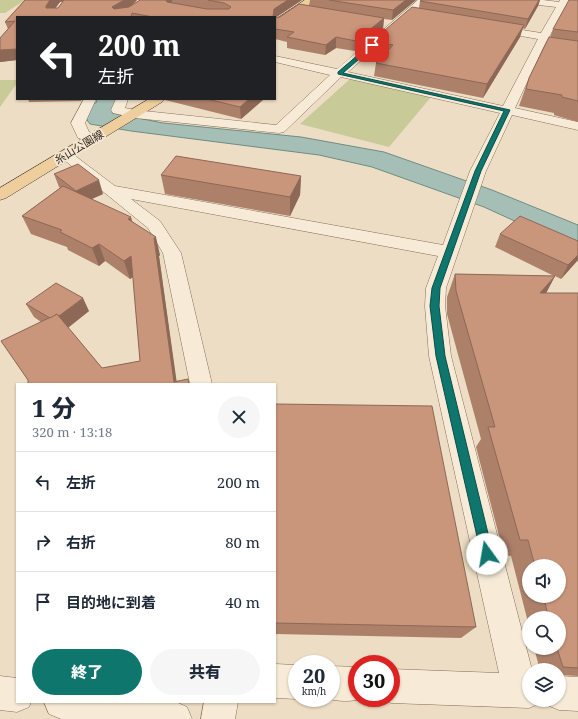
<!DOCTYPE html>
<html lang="ja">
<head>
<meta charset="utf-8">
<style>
	body { margin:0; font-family:"Noto Serif","Noto Sans JP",serif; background:#f6f6f7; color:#1f2937; height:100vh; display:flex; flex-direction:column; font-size:15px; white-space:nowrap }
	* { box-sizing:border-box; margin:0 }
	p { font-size:13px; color:#747a83 }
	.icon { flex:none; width:22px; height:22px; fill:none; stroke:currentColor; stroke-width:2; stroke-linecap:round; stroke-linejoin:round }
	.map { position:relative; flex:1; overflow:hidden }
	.panel { position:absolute; left:16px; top:383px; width:260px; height:320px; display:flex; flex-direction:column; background:#fff; border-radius:0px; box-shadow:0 1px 3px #0004 }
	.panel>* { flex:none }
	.hud { position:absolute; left:16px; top:16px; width:260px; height:84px; border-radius:0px; box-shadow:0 1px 3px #0004; background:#202124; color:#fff; overflow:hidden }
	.controls { position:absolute; left:522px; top:559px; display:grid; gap:8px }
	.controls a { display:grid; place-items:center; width:44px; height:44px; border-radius:50%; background:#fff; box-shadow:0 1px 3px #0004; font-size:20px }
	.speed { position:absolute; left:288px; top:655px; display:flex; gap:8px; font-size:20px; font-weight:700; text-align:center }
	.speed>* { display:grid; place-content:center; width:52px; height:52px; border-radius:50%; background:#fff; box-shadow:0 1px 3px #0004; line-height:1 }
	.speed small { font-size:10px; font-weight:400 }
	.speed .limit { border:6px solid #d22; background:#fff; color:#111 }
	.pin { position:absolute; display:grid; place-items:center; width:34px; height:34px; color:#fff; margin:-17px; border-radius:8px; box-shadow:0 2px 6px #0006 }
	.me { position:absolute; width:44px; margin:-22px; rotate:347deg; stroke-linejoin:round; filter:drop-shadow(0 0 3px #0008) }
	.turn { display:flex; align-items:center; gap:14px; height:84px; padding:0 16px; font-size:18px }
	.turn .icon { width:52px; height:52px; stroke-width:2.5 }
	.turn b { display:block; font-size:28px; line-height:34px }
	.round { display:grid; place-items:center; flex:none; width:42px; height:42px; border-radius:21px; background:#f6f6f7 }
	.headline { display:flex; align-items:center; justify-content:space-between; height:68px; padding:0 16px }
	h1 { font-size:24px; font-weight:800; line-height:30px }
	.button { display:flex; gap:8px; margin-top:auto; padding:8px 16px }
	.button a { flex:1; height:46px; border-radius:24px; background:#0f766e; color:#fff; font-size:16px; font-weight:800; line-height:46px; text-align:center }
	.button a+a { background:#f6f6f7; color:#1f2937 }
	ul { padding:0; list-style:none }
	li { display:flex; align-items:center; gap:12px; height:60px; padding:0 16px; border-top:1px solid #e0e1e3 }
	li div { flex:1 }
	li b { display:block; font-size:15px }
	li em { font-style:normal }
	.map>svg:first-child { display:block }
	.green { fill:#c8ca98 }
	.water { fill:#a6bfb6; stroke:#6d8d82 }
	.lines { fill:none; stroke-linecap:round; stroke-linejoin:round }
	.minor-casing { stroke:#866e5b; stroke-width:1 }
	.major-casing { stroke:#543d2f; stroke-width:1 }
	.minor { fill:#f7ebd7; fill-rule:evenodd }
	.major { fill:#eece9d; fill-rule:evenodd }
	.wall { fill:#ad806a; fill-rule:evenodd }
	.shaded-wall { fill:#8d6856 }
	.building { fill:#c9957b; stroke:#8d6856 }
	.route { fill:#0f766e; stroke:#0a4d48 }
	.labels { text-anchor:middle; stroke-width:3.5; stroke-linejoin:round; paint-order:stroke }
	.far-street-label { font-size:11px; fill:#36281e; stroke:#f4e8d3 }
</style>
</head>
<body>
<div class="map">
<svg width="578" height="719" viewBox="0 0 578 719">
	<rect width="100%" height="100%" fill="#ecddc4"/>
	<g class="green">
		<path d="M0,0H25L5,13H0Z"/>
		<path d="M350,79L431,97L389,147L300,124Z"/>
		<path d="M0,80H17V83L0,107Z"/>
	</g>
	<path class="water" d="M97,99H117L112,113L163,123L301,137L384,152L492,190L578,225V250L484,207L372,167L319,155L131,131L90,124C83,116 86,111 90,103H96Z"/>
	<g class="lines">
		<g class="minor-casing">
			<g id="minor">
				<path d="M418,0H429L348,72L503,106L538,39L487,30L486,28L487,26L491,25L541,33L556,7L521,3L516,0H543L559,2L560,0H570L568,3L578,5V9L565,8L543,48L515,108L578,122V130L512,115L486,171L446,288L445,306L451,356L532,670H529V700H542L541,703L529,708L391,703L379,698H391V669L499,673L429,356L425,306L426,288L438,256L131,199L160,221L181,253L212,384H190L163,253L148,228L58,155L60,152L65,151L70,152L115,186L443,245L470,171L500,113L341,77L284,132L279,133L135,118L113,113L111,110L116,99H128L125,108L135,110L276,125L330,75L275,62V56L337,69Z"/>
				<path d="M84,99H96L85,123L89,132L98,135L100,138L98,141L93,142L78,138L71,123Z"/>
				<path d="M275,664L297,665V698H299L297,699L275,698Z"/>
				<path d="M331,666L357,667V698H364C354,702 337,702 327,698H331Z"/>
				<path d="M0,676L17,678V702H31L29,707L17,712L0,710Z"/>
				<path d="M559,676L578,677V711L559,710L547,705L545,700H559Z"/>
				<path d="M44,702H176L187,707L192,719H61L49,714Z"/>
				<path d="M204,702H238L235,719H201Z"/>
			</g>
		</g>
		<g class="major-casing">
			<g id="major">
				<path d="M305,0H316L279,26L275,27V20Z"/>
				<path d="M149,99H164L162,102L6,198L0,200V188Z"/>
			</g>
		</g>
		<use href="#minor" class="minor"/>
		<use href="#major" class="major"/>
	</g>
	<g class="wall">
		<path d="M25,0H137L132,5L140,0H302L275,18L309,6L310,0H416L392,20L384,19L383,28L355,51L336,48L325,55L287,48V42L275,39V17H17V60L0,62V38L8,29L5,22ZM63,1L58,8H55L60,2Z"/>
		<path d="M422,0H540L538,6L525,29L522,28L520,37L483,98L374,76L376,63L382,57L370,54L372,41L419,8L420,1Z"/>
		<path d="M578,0V122L554,115V113L519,106L529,78L550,38L553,29Z"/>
		<path d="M28,99H82L81,101L29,102Z"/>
		<path d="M165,99H264L241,119L165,100Z"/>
		<path d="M54,174L103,194L91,199L132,222L160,255L159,256L176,381L188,379L189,384H28V380L1,341L41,322L34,317L26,304L89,311L68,328L102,368L140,361L133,277L130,279L105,261L99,266L68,250L67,247L31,234L22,216L60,188L59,187Z"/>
		<path d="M161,175L301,176L300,195L290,216L165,194Z"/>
		<path d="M500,234L578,260L561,279L555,276L546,293H578V676L559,675V670H540L534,648H559V618H529V626L511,556L504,555L476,447L481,439L447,314V297L455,274L554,276L495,247ZM529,566H559V596H529Z"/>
		<path d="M275,404L476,627L461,638L275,634Z"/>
	</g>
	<g class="shaded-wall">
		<path d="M50,0H64V1L60,2L49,17L46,6Z"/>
		<path d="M124,0H137L129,8L115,17L112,7Z"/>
		<path d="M164,0H172V4L166,8Z"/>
		<path d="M288,0H302L275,18V17H273L274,9Z"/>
		<path d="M406,0H416L392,20L393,10Z"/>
		<path d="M539,0H540L538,6L525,29L528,19Z"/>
		<path d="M384,18L383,28L355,51L356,41Z"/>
		<path d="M524,25L520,37L483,98L487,84Z"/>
		<path d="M336,37V48L325,55L326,45Z"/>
		<path d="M17,49V60L0,62V50Z"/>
		<path d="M249,99H264L241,119L240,107Z"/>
		<path d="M301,176L300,195L290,216V197Z"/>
		<path d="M99,180L103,194L81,204L76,191Z"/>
		<path d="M131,217L136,235L128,219Z"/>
		<path d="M156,237L160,255L159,256L177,384L174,382L154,238Z"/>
		<path d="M99,244L105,261L99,266L92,248Z"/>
		<path d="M578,255V260L561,279L568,265Z"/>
		<path d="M131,256L137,274L130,279L124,261Z"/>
		<path d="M555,276L543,299L540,293Z"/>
		<path d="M83,298L89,311L61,333L54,320Z"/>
	</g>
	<g class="building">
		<path d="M25,0H50L46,6V8H58L64,0H124L112,7L114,9L129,7L140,0H166L167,2L207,9H229L231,7L224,3L208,0H288L274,9L273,17H153L132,13L131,17H17V49L0,50V38L15,21L5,22Z"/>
		<path d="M329,0H406L393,10Z"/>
		<path d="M422,0H539L528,19L420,1Z"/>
		<path d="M569,0H578V32L553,29Z"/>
		<path d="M299,4L384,18L356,41L336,37L326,45L287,37L294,32L275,29V18L280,17Z"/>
		<path d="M412,7L524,25L487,84L376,63L393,45L372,41Z"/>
		<path d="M549,37L578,41V101L562,97V95L526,89L529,78Z"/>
		<path d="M207,99H249L240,107Z"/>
		<path d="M176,156L301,176L290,197L161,175Z"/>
		<path d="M78,164L99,180L76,191L54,174Z"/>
		<path d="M63,186L131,217L128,219L156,237L154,238L174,382L188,379L189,384H28V380L1,341L57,314L102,368L140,361L131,256L124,261L99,244L92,248L60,232L62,230L22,216Z"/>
		<path d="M520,216L578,241V255L568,265L500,234Z"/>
		<path d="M455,274L555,276L540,293H578V668L563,667L557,648H559V618H549L543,596H559V566H535L528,540H520L488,427H495L456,291Z"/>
		<path d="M56,283L83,298L59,316L57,314L50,318L26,304Z"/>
		<path d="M275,404L432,406L476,627L275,623Z"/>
	</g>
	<path class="route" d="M372,43L374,46L343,73L510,110L481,171L440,288L439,306L445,356L493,554L491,558L487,560L483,558L481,554L436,356L430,306L432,288L475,171L504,111L338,74V72Z"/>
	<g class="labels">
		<g class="far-street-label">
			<text transform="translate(79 147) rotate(-31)" y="4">糸山公園線</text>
		</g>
	</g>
</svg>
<div class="controls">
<a><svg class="icon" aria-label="sound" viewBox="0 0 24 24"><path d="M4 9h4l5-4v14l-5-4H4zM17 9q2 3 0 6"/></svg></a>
<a><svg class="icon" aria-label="search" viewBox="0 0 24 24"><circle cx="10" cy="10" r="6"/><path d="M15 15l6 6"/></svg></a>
<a><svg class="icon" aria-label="layers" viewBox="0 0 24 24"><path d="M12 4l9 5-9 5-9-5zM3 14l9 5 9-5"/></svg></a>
</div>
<div class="speed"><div>20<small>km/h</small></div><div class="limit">30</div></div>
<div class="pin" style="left:372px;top:45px;background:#d93025"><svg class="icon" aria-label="arrive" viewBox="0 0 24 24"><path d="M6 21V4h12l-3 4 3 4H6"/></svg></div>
<svg class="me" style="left:487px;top:554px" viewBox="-20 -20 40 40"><circle r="19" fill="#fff"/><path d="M0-13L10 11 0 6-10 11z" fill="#0f766e"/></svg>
<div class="hud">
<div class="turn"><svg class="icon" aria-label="left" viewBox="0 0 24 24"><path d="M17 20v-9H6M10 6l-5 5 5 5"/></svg><div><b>200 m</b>左折</div></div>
</div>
<section class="panel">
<div class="headline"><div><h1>1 分</h1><p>320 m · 13:18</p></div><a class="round"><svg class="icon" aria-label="close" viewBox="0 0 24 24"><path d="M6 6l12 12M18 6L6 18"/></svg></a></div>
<ul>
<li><svg class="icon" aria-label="left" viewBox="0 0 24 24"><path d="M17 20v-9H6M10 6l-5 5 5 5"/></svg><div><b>左折</b></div><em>200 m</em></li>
<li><svg class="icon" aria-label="right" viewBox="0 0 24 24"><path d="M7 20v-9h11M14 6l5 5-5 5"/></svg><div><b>右折</b></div><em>80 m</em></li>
<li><svg class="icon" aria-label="arrive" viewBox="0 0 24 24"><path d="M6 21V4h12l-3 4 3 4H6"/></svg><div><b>目的地に到着</b></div><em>40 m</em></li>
</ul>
<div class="button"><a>終了</a><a>共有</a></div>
</section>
</div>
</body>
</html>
